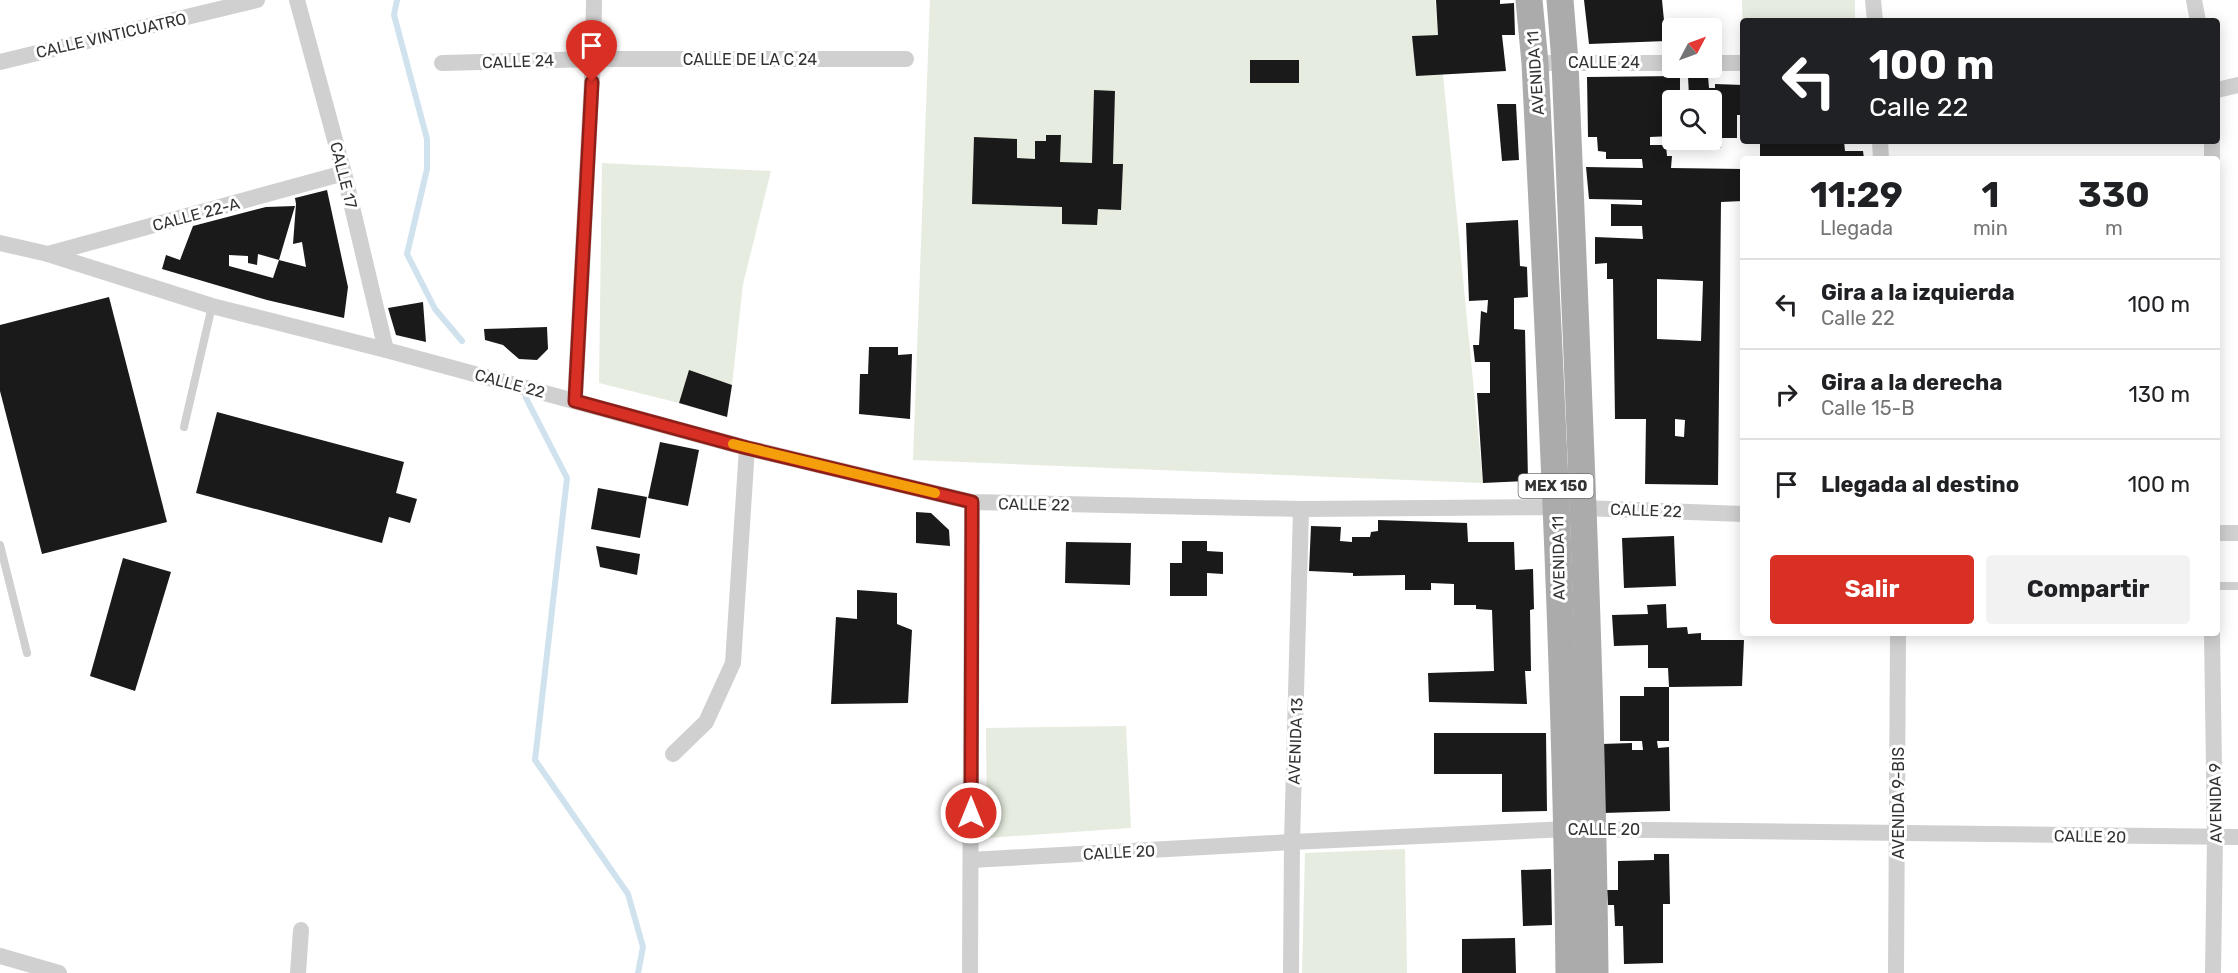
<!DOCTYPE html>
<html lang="es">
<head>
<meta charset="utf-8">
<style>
	body { margin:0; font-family:Rubik,sans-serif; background:#f2f2f2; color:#202124; height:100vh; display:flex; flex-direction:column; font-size:22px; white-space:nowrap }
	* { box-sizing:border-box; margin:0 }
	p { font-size:20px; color:#757577 }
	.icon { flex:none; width:33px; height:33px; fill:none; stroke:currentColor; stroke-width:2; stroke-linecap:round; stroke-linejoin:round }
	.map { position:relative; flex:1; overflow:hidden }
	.panel { position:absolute; left:1740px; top:156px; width:480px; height:480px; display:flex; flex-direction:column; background:#fff; border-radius:6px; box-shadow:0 3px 15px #0003 }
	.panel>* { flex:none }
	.guide { position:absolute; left:1740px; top:18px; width:480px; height:126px; border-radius:6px; box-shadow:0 3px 15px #0003; background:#202124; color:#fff; overflow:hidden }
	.needle { width:39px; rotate:49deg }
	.buttons { position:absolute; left:1662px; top:18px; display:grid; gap:12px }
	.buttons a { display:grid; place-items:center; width:60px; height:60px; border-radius:6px; background:#fff; box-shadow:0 3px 15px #0003; font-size:30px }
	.pin { position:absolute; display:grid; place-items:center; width:51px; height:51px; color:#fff; margin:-62px -26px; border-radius:50% 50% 50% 0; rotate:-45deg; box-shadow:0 0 6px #0007 }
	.pin .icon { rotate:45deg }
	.me { position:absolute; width:66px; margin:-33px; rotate:0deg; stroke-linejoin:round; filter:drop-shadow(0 0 4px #0008) }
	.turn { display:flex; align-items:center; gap:21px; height:126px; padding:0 30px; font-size:27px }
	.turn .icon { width:78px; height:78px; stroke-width:2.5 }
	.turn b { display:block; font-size:42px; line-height:51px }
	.eta { display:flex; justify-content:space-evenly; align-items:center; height:102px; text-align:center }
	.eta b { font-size:36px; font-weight:700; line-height:42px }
	.cta { display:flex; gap:12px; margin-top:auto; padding:12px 30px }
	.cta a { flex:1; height:69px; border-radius:6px; background:#d93025; color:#fff; font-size:24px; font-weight:700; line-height:69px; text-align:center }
	.cta a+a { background:#f2f2f2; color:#202124 }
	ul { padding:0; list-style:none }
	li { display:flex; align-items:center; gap:18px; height:90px; padding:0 30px; border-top:2px solid #e0e0e0 }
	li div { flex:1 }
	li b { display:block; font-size:22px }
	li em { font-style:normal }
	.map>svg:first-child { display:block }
	.green { fill:#e6ecdf }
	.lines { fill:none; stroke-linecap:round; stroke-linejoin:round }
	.stream { stroke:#cfe2ee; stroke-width:6 }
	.building { fill:#1a1a1a; fill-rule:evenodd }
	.lane { stroke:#d0d0d0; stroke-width:8 }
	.street { stroke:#d0d0d0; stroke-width:16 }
	.primary { stroke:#ababab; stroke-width:27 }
	.route-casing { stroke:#8d1f18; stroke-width:15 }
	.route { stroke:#d93025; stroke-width:10 }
	.slow { stroke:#f59e0b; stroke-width:10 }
	.labels { text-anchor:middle; stroke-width:6; stroke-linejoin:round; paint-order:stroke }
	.shield { fill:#fff; stroke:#707070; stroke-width:1.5 }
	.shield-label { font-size:15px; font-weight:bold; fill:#333 }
	.street-label { font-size:16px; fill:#333; stroke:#fff }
</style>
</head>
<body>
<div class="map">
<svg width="2238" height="973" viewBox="0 0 2238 973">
	<rect width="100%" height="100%" fill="#fff"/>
	<g class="green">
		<path d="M930,0H1435L1438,35L1412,36L1416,75L1443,74L1483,483L913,460Z"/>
		<path d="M1742,0H1855V21H1743V41Z"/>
		<path d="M602,163L771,171L743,284L732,385L689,371L679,403L599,383Z"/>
		<path d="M1126,726L1131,828L987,838L986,728Z"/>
		<path d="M1405,849L1407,973H1302L1305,853Z"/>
	</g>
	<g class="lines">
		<g class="stream">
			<path d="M397,0L394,15L427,139V169L407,254L435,309L462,341"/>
			<path d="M526,398L567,478L535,760L628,894L643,947L638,973"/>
		</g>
	</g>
	<g class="building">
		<path d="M1436,0H1500V4L1514,3L1515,35H1502L1506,71L1416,76L1412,36L1438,35Z"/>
		<path d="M1584,0H1662L1666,41L1589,44Z"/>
		<rect x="1250" y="60" width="49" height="23"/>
		<path d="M1680,76V95H1689L1688,77L1708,76L1709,88H1715V84L1743,85V115H1737V138H1722L1721,148L1709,147V140H1712V100H1672V136L1650,137V145H1666L1667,156H1672L1671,168L1743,169V201L1721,202L1718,485L1645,484L1646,419H1615L1613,279H1607V263L1595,264V237L1643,239L1642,226H1611V204L1642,205V200L1589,199L1586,167L1643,168L1642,159H1606V152L1598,151L1597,137H1588L1587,77ZM1657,279L1703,281L1701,341L1657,339ZM1675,419L1685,420L1684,437L1675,436Z"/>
		<path d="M1094,90L1115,91L1113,164H1123L1121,210L1098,209L1097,225L1062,224V207L972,204L974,137L1017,139V158L1035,159V141H1046V135H1061L1060,162L1092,163Z"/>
		<path d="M1497,104H1516L1519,160L1502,161Z"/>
		<path d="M1760,141H1844L1845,151H1863L1864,159H1780V157L1760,156Z"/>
		<path d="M327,190L348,287L344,318L267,300L162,269L166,255L180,260L193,226L266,207L295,206L279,260L258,254L257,265L248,263V256L229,255V266L273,278L279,260L306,267L302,242L293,244L296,204L295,198Z"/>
		<path d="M1518,220L1520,266L1527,267L1528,297L1514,298V329L1525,330L1528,481L1483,483L1477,393H1490V362H1475L1473,345H1479L1481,311L1487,313L1488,300L1469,301L1466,223Z"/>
		<path d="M109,297L167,522L42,554L0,391V325Z"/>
		<path d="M423,302L426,342L396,335L388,308Z"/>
		<path d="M547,327L548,349L537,360L519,359L503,345L485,340L484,329Z"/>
		<path d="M869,347H898V355L912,354L910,419L859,414L860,374H868Z"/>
		<path d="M689,370L732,385L727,417L679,403Z"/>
		<path d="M217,412L404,462L396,493L417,499L410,523L389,517L382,543L196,493Z"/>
		<path d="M660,442L699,450L688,506L648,498Z"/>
		<path d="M598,488L647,497L640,538L591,529Z"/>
		<path d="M916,512L931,513L949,530L950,546L916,543Z"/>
		<path d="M1378,520L1467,523L1468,542H1514L1515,570L1533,569L1534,609L1530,610L1531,671H1525L1527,704L1429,702L1428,673L1494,671L1492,610L1476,609V605H1454V584L1431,583V590H1405V575L1353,576V573L1309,571L1311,526L1341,527L1340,541L1352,542V537H1370L1371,532L1378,531Z"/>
		<path d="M1674,536L1676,586L1624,588L1622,538Z"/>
		<path d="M1182,541H1207V551L1223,552V574L1207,573V596H1170V563H1182Z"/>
		<path d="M1066,542L1131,543L1130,585L1065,583Z"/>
		<path d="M596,546L640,554L637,575L600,567Z"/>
		<path d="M123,558L171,572L135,691L90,676Z"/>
		<path d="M857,590L897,593V624L912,630L908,703L831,704L836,617L857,619Z"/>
		<path d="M1666,604L1667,628L1687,627L1688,634L1701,633V640H1744L1742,686L1669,687L1668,668H1648V645L1614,646L1612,615L1648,614L1647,605Z"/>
		<path d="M1644,687H1669V741H1657L1658,748L1669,747L1670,811L1603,813L1601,744L1632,743V750H1643L1642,741H1620V696H1644Z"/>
		<path d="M1434,733H1546L1547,811L1502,812V774H1434Z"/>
		<path d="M1654,854H1669L1670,904H1663V963L1624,964L1623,926H1615L1614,905H1608L1607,890H1618V861L1654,860Z"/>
		<path d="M1551,869L1552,925L1523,926L1521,870Z"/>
		<path d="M1515,938L1516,973H1462V939Z"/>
	</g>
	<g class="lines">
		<g class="lane">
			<path d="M184,427L212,306"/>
			<path d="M0,545L27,653"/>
			<path d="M2217,586H2238"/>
		</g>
		<g class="street">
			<path d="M297,0L344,173L386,350"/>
			<path d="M1873,0L1875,21"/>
			<path d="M2194,0L2198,21"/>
			<path d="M0,62L257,0"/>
			<path d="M442,63L593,59H906"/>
			<path d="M1535,63H1672"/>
			<path d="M1712,63H1743"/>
			<path d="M2217,90L2238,85"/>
			<path d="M1880,141L1881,159"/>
			<path d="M2212,141V159"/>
			<path d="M0,243L48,254L212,306L386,350L747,448L972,502L1301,509L1556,507L1743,514"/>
			<path d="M48,254L344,173"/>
			<path d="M575,401L593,59L594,0"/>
			<path d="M2217,533H2238"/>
			<path d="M2212,633L2215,838L2213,973"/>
			<path d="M673,754L706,722L733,663L747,448"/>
			<path d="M971,860L1292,842L1568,829L2238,837"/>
			<path d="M0,956L59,973"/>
			<path d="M298,973L301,930"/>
			<path d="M970,973L972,502"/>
			<path d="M1291,973L1292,842L1301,509"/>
			<path d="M1896,973L1898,633"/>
		</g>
		<g class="primary">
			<path d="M1529,0L1535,63C1550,366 1566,669 1569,973"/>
			<path d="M1560,0L1565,62C1577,366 1592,669 1595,973"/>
		</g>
	</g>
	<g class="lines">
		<g class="route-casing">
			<path id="route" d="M592,82L575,401L747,448L972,502L971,813"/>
		</g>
		<use href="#route" class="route"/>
		<path class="slow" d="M733,444L935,493"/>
	</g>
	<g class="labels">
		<rect class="shield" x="1518.5" y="474" width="75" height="24" rx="4.5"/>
		<g class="shield-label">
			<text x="1556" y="491">MEX 150</text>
		</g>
		<g class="street-label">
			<text transform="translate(111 35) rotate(-13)" y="6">CALLE VINTICUATRO</text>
			<text x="750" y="65">CALLE DE LA C 24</text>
			<text transform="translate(518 61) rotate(-2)" y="6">CALLE 24</text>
			<text x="1604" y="68">CALLE 24</text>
			<text transform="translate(1535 73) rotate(-94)" y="6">AVENIDA 11</text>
			<text transform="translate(344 175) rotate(76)" y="6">CALLE 17</text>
			<text transform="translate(196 214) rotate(-15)" y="6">CALLE 22-A</text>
			<text transform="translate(510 383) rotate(15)" y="6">CALLE 22</text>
			<text transform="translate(1034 504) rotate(1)" y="6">CALLE 22</text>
			<text transform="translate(1646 510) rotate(2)" y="6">CALLE 22</text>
			<text transform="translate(1558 558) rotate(-91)" y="6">AVENIDA 11</text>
			<text transform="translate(1295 741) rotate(-88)" y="6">AVENIDA 13</text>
			<text transform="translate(1898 803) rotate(-90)" y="6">AVENIDA 9-BIS</text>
			<text transform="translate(2215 803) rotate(-91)" y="6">AVENIDA 9</text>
			<text x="1604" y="835">CALLE 20</text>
			<text transform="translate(2090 836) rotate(1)" y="6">CALLE 20</text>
			<text transform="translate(1119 852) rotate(-3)" y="6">CALLE 20</text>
		</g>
	</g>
</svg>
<div class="buttons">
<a><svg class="needle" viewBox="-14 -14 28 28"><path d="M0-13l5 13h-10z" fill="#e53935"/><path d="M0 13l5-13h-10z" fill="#757577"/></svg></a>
<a><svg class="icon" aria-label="search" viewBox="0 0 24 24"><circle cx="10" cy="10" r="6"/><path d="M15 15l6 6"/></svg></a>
</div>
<div class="pin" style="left:592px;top:82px;background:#d93025"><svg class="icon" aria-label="arrive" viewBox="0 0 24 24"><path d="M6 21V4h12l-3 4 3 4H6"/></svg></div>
<svg class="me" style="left:971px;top:813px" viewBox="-20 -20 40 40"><circle r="17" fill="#d93025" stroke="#fff" stroke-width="3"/><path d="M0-11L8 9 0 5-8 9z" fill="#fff"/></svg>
<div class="guide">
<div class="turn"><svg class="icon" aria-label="left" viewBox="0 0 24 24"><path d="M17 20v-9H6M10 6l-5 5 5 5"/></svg><div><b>100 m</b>Calle 22</div></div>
</div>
<section class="panel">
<div class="eta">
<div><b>11:29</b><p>Llegada</p></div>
<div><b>1</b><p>min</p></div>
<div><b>330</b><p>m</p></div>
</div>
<ul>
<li><svg class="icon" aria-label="left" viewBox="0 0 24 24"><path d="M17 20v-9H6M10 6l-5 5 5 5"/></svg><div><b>Gira a la izquierda</b><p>Calle 22</p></div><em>100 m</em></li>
<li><svg class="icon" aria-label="right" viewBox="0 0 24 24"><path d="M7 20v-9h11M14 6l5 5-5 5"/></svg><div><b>Gira a la derecha</b><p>Calle 15-B</p></div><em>130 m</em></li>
<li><svg class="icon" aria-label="arrive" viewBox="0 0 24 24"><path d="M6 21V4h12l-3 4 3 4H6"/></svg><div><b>Llegada al destino</b></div><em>100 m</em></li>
</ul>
<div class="cta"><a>Salir</a><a>Compartir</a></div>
</section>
</div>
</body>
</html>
